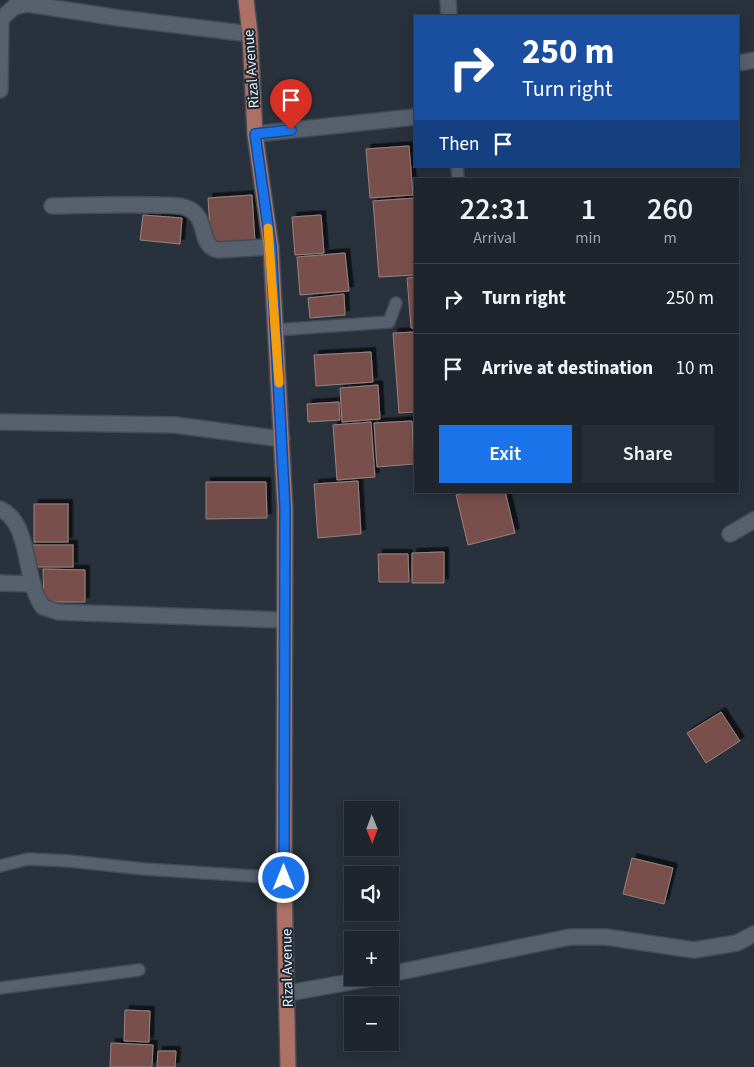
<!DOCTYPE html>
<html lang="en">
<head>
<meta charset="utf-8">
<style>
	body { margin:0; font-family:"Source Sans 3",sans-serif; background:#262d35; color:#f1f3f6; height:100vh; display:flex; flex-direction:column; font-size:19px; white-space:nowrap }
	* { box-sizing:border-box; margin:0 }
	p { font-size:16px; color:#a1a5aa }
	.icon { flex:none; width:28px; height:28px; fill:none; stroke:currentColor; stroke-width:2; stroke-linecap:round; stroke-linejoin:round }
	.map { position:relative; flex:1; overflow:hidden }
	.details { position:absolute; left:414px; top:178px; width:325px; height:315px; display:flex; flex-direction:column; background:#1e252d; border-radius:0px; box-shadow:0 2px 12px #0003,0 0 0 1px #3c4249 }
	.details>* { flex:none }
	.banner { position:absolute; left:414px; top:15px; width:325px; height:152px; border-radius:0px; box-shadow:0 2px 12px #0003,0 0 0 1px #3c4249; background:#1a4fa0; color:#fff; overflow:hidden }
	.needle { width:32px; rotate:179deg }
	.fabs { position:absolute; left:344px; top:801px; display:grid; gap:10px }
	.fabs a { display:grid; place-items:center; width:55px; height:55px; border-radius:0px; background:#1e252d; box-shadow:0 2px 12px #0003,0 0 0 1px #3c4249; font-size:25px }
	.pin { position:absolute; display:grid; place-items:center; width:42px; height:42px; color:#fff; margin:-51px -21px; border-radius:50% 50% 50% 0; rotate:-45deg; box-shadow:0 0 5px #0007 }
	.pin .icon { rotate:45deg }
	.me { position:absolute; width:55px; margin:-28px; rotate:0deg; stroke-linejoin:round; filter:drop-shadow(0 0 4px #0008) }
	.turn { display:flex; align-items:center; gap:18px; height:105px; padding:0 25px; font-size:22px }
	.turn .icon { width:65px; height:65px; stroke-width:2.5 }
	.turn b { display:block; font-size:35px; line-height:42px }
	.then { display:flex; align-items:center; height:48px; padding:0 25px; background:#0003; gap:10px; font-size:19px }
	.eta { display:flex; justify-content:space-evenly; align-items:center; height:85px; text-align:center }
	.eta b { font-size:30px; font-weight:600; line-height:35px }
	.cta { display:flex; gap:10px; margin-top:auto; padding:10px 25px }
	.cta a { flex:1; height:58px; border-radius:0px; background:#1a73e8; color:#fff; font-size:20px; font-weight:600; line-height:58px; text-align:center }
	.cta a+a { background:#262d35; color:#f1f3f6 }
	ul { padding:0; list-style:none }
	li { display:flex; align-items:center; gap:15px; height:70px; padding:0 25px; border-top:1px solid #3c4249 }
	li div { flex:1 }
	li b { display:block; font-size:19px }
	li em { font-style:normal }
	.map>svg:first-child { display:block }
	.building { fill:#79504c; stroke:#968381; filter:url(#shadow) }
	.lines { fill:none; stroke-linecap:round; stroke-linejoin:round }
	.lane-casing { stroke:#434c55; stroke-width:14 }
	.street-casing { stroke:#434c55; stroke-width:18 }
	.secondary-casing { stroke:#434c55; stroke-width:18 }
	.primary-casing { stroke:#434c55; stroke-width:18 }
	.lane { stroke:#57616e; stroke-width:11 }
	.street { stroke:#57616e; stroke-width:15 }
	.secondary { stroke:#57616e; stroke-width:15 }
	.primary { stroke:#ac7165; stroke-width:15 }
	.route-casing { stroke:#114b97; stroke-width:12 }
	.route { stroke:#1a73e8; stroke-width:9 }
	.slow { stroke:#f59e0b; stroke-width:9 }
	.labels { text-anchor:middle; stroke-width:4; stroke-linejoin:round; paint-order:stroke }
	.street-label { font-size:15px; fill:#e6edf4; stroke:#1e2832 }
</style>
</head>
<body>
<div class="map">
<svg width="754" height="1067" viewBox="0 0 754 1067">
	<defs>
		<filter id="shadow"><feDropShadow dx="4.5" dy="-4.5" stdDeviation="0" flood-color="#0009"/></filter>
	</defs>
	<rect width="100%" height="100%" fill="#28313c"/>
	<g class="building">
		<path d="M409,146L413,195L370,198L366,149Z"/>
		<path d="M252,195L255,242L211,246L208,198Z"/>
		<path d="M415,198V275L379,277L373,201Z"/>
		<path d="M143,215L182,218L180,244L140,240Z"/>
		<path d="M321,215L324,253L295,255L292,217Z"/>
		<path d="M345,253L349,291L300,295L297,257Z"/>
		<path d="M415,277V328H411L407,278Z"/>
		<path d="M344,294L345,315L310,318L308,298Z"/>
		<path d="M415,332V412L399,413L393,333Z"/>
		<path d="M371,352L373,382L316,386L314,355Z"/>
		<path d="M378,385L380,419L342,422L340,388Z"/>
		<path d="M339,402L340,420L308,422L307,404Z"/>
		<path d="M412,421L414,464L377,467L374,423Z"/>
		<path d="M371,422L375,477L337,480L333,425Z"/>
		<path d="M358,481L361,534L318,538L314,484Z"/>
		<path d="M206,482H266L267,518L206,519Z"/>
		<path d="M472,491H505L515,533L468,545L456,495Z"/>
		<rect x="34" y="504" width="34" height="38"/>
		<rect x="32" y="545" width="41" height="22"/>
		<path d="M444,552V583H412V553Z"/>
		<path d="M378,554H408L409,582H379Z"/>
		<path d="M43,569L85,570V602H44Z"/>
		<path d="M721,712L740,741L706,763L687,733Z"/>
		<path d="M632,858L673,868L664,904L623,894Z"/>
		<path d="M125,1010L150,1011L149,1042L124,1041Z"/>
		<path d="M111,1043L153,1045L152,1067H110Z"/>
		<path d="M158,1051H176L175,1067H157Z"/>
	</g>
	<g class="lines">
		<g class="lane-casing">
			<g id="lane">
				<path d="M457,166L458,179"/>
				<path d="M275,330L389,322L396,303"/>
				<path d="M0,866L28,859L69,861L144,869L284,878"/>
				<path d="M0,988L139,970"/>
			</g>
		</g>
		<g class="street-casing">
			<g id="street">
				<path d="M448,0L449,16"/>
				<path d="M738,63L754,60"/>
				<path d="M0,90L1,19L14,7L28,4L119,18L250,34"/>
				<path d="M255,134L415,117"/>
				<path d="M52,206C87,205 121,204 155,205C166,206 180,204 189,209C209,219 198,246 218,250L271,247"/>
				<path d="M0,422L175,425L282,439"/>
				<path d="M0,509C32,523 23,581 43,607L58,612L285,620"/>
				<path d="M730,534L754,520"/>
				<path d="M0,583L33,584"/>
			</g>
		</g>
		<g class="secondary-casing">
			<g id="secondary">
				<path d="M390,974L570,937H606L694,950L737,943L754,934"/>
				<path d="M288,993L373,978"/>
			</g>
		</g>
		<g class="primary-casing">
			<path id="primary" d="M246,0L250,34L255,134L271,247L285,508L284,878L288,1067"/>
		</g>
		<use href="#lane" class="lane"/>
		<use href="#street" class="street"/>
		<use href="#secondary" class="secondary"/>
		<use href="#primary" class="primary"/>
	</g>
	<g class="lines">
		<g class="route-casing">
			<path id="route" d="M284,878L285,508L271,247L255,134L291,130"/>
		</g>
		<use href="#route" class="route"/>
		<path class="slow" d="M268,228L279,383"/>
	</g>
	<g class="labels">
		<g class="street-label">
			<text transform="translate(251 69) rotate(-94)" y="5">Rizal Avenue</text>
			<text transform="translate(287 968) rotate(-91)" y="5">Rizal Avenue</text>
		</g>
	</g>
</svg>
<div class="fabs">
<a><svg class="needle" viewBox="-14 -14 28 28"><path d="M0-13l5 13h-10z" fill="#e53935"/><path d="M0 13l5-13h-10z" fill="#a1a5aa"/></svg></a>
<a><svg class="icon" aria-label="sound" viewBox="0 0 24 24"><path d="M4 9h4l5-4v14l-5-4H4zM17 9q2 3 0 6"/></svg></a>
<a>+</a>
<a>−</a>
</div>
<div class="pin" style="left:291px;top:130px;background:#d93025"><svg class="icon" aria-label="arrive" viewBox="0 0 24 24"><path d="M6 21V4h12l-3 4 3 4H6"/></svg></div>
<svg class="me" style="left:284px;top:878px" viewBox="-20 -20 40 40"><circle r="17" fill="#1a73e8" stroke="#fff" stroke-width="3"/><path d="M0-11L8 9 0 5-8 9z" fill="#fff"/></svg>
<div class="banner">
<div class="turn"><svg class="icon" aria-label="right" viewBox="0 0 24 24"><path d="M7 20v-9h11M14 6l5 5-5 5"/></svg><div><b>250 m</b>Turn right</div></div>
<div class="then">Then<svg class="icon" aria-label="arrive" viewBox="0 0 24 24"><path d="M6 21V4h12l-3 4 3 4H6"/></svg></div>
</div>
<section class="details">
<div class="eta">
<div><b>22:31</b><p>Arrival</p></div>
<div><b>1</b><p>min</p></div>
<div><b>260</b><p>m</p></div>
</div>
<ul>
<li><svg class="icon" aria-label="right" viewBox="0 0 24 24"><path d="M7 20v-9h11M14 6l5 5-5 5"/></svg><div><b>Turn right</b></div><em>250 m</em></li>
<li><svg class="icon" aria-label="arrive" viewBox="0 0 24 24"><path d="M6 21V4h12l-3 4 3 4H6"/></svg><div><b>Arrive at destination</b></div><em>10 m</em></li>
</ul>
<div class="cta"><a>Exit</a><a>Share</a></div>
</section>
</div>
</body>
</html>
